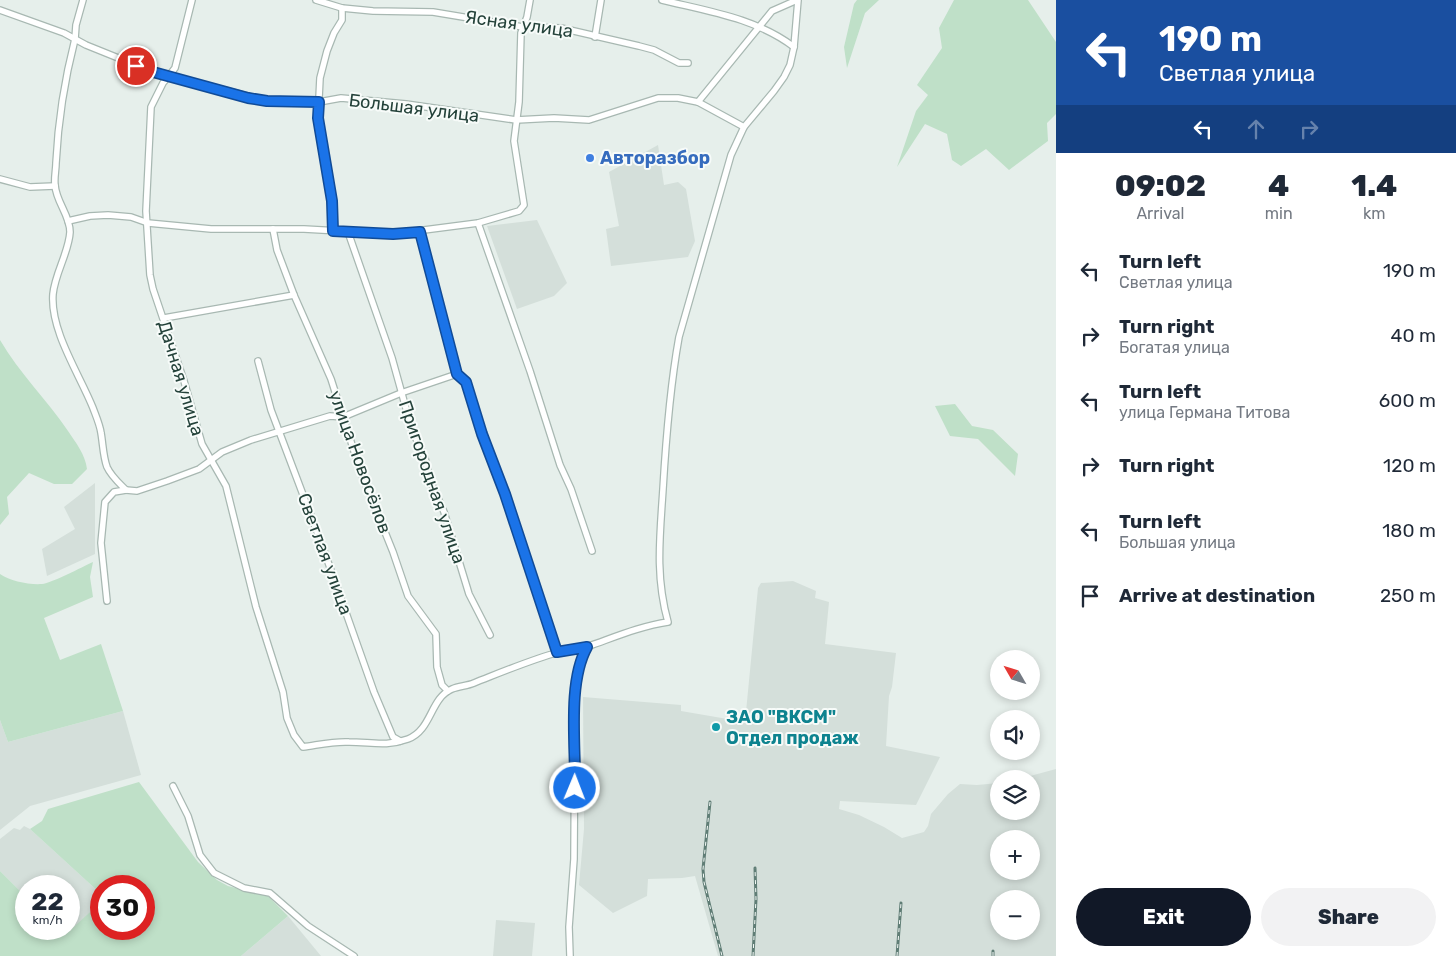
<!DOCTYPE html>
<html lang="en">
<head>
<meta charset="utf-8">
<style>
	body { margin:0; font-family:Rubik,sans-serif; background:#f2f2f3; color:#1f2937; height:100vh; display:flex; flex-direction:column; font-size:19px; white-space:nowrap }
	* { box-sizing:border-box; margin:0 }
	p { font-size:16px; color:#747a83 }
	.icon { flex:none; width:28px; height:28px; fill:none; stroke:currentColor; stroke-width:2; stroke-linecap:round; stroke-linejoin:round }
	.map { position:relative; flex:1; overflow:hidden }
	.drawer { display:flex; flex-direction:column; background:#fff; width:400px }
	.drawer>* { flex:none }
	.top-card { background:#1a4fa0; color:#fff; overflow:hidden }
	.needle { width:32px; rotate:309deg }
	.controls { position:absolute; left:990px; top:650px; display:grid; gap:10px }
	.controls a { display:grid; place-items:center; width:50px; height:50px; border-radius:50%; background:#fff; box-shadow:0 2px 8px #0003; font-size:25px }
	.speed { position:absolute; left:15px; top:875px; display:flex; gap:10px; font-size:25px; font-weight:700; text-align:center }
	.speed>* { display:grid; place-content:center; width:65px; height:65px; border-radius:50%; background:#fff; box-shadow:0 2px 8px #0003; line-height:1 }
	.speed small { font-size:12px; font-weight:400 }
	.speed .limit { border:8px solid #d22; background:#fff; color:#111 }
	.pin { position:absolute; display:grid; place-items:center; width:42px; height:42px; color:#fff; margin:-21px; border:2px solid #fff; border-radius:50%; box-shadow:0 1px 5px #0007 }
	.me { position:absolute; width:55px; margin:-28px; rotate:1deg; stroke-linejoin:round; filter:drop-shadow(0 0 4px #0008) }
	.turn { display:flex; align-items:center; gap:18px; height:105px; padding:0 20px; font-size:22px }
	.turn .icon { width:65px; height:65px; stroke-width:2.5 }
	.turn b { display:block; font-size:35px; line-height:42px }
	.lanes { display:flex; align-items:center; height:48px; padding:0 20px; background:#0003; justify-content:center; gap:25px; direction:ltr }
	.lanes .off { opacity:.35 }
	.eta { display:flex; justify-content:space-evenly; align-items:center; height:85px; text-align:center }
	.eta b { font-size:30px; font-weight:800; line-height:35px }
	.button { display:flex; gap:10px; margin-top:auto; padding:10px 20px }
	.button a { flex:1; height:58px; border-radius:30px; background:#111827; color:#fff; font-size:20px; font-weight:800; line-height:58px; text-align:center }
	.button a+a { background:#f2f2f3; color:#1f2937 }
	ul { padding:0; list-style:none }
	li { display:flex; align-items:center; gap:15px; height:65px; padding:0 20px }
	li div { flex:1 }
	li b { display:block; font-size:19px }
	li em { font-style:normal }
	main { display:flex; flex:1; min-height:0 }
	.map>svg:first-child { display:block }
	.built { fill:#d4dfda; fill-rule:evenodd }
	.green { fill:#bfe0c8 }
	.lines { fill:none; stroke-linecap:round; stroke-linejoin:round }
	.street-casing { stroke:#a8b8b2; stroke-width:8 }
	.street { stroke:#fff; stroke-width:5.5 }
	.rail-casing { stroke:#5f7d75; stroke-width:3 }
	.rail { stroke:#f7fbf9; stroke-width:1; stroke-dasharray:4; stroke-linecap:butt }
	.route-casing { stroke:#114b97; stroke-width:12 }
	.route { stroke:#1a73e8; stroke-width:9 }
	.shop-dot { fill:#3f7fe0; stroke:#f7fbf9; stroke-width:2 }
	.culture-dot { fill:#0f9aa8; stroke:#f7fbf9; stroke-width:2 }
	.labels { text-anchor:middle; stroke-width:4; stroke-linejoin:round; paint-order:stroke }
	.street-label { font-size:18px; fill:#24423a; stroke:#f7fbf9 }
	.shop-label { font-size:18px; font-weight:bold; fill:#366cbe; stroke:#f7fbf9; text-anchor:start }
	.culture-label { font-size:18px; font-weight:bold; fill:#0d838f; stroke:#f7fbf9; text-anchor:start }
</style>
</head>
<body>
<main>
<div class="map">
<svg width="1056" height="956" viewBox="0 0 1056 956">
	<rect width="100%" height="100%" fill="#e6efeb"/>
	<g class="built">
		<path d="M658,145L664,185L678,182L686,189L695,241L688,257L611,266L606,229L619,226L609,172Z"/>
		<path d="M537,220L567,283L554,296L517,309L487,226Z"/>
		<path d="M95,483V554L47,576L42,549L75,529L64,507Z"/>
		<path d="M793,581L816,591L815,598L829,602L825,644L896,653L892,687L889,696L886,746L940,757L916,805L840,801L839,809L859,815L884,827L902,838L924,832L928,826L931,814L948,794L960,784L977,785L999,783V811H1031V779H1019L1056,769V956H718L695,876L682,878L648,879L647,896L613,913L579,885L584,829L583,697L681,705V711L745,722L758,588L761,583ZM999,839H1031V871H999ZM999,899H1031V931H999Z"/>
		<path d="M123,711L141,775L30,806L0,830V720L8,742Z"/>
		<path d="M24,826L30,829L101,894V902L65,936L58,929H69V886H26V897L0,871V839L14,828L20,830Z"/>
		<path d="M288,916L321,956H241Z"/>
		<path d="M496,920L535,923L532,956H493Z"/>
	</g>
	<g class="green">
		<path d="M857,0H879L865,13L847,68L844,47L854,4Z"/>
		<path d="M954,0H1028L1056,42V114L1047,123L1048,141L1009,170L986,149L961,166L952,160L947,134L925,124L897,167L916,111L928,95L917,85L942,48L939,28Z"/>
		<path d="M0,340C19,373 47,400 68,431C76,443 85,454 87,469L72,484H54L29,473L7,497L9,514L0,525Z"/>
		<path d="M955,404L972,426L993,430L1018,454L1015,476L978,439L950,436L935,406Z"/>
		<path d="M93,562L90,577L93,597L44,618L60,660L101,644L123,711L8,742L0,720V574C10,581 29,585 42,584C52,583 82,567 93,562Z"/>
		<path d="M139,782L198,862L217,880L228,886L268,896L288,916L241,956H0V871L26,897V929H58L65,935L101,902V929H144V886H101V894L30,829L42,821L48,809Z"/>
	</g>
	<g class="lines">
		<g class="street-casing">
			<g id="street">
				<path d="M83,0L76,25L75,39C65,78 58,123 56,163C56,170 54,178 55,185C56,202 70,215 70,232C69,252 55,273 53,294C50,331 80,375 93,408C96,416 100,425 101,433C103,444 103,456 107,467C111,476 119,483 126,490L114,492L105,502L101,543L107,601"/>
				<path d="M192,0L175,68L163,83L151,107L146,211L150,275L153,289L184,381L202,444L226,486L256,607L283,692L287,718L294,735L303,747C318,745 334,741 349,742C371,742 386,747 408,739C432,730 430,698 452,689C459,686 467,686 474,683C502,672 530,660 559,652C569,649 580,650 589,646C615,637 641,626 668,622C655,576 660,536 663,489C666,438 670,387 679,337L731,155L744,127L774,91L784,77L790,65L794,47L798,0"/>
				<path d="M316,0L342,8L373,11L433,12L523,27L561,28L639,46L654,50L679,63H688"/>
				<path d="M662,0C707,11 756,18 794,47"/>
				<path d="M0,10L64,33L86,45L153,72L267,101L319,102L341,98L406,104L516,120L554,118L589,120L658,98H678L698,102L744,127"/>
				<path d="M595,37L601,0"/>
				<path d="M698,102L772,11L797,0"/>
				<path d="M0,179L30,187L55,186"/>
				<path d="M68,221L90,216L108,215L131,217L148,223L211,229H304L393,234L478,223L519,211L524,205L514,141L519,102L521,33L527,17L530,0"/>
				<path d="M478,223L530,371L560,465L571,489L592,551"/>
				<path d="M273,229L277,250L294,295L331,379L360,470L393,552L408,596L436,634L437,667L442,685L448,691"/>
				<path d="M333,231L332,201L318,118L320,78L327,51L334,33L342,20V8"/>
				<path d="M348,232L392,358L412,430L425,458L430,480L444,512L469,594L490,635"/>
				<path d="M419,232L457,374L466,381L482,435L505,494L557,653"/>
				<path d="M164,318L294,295"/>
				<path d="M258,361L271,410L322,545L374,692L393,737L400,741"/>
				<path d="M126,490L137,491L167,481L199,469L222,452L251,440L330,416L343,417L401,393L457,374"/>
				<path d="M173,786L188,816L200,855L214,873L244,888L270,893L308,926L354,956"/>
				<path d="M570,956L569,927L574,859L575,701L578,672L587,647"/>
			</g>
		</g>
		<use href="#street" class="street"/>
		<g class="rail-casing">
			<g id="rail">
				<path d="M710,802L703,869L704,882L722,956"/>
				<path d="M753,956L756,899L755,868"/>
				<path d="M897,956L901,903"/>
				<path d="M993,956V951"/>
			</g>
		</g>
		<use href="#rail" class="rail"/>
	</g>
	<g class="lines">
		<g class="route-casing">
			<path id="route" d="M136,66L153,72L248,98L267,101L319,102L318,118L332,201L333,231L393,234L420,232L457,374L466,382L482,434L505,494L557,652L587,647C567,683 576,747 575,788"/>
		</g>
		<use href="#route" class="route"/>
	</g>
	<circle class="shop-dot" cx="590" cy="158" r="5"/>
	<circle class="culture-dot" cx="716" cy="727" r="5"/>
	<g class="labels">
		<g class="street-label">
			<text transform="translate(519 24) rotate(8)" y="6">Ясная улица</text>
			<text transform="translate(414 108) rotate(7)" y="6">Большая улица</text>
			<text transform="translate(181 378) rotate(73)" y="6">Дачная улица</text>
			<text transform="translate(360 462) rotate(70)" y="6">улица Новосёлов</text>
			<text transform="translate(432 482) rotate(71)" y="6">Пригородная улица</text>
			<text transform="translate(325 554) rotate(70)" y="6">Светлая улица</text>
		</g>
		<g class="shop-label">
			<text x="600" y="164">Авторазбор</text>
		</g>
		<g class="culture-label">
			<text x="726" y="723">ЗАО "ВКСМ"<tspan x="726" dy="21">Отдел продаж</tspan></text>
		</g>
	</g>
</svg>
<div class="controls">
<a><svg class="needle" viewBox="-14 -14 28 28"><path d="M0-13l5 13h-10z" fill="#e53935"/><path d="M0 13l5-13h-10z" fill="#747a83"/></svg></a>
<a><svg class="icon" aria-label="sound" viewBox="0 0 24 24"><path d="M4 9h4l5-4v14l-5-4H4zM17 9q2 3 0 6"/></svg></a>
<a><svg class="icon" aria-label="layers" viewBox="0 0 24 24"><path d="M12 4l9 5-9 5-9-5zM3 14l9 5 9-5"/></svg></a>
<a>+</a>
<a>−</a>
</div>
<div class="speed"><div>22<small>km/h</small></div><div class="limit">30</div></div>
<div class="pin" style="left:136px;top:66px;background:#d93025"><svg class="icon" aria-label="arrive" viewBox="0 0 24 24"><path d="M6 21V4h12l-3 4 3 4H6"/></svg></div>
<svg class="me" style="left:575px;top:788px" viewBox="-20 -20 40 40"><circle r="17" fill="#1a73e8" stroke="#fff" stroke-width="3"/><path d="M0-11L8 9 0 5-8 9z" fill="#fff"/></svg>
</div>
<section class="drawer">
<div class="top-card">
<div class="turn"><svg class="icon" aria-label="left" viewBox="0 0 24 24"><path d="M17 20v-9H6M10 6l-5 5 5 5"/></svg><div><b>190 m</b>Светлая улица</div></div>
<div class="lanes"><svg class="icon" aria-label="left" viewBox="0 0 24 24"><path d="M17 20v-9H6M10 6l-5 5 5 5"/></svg><svg class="icon off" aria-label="ahead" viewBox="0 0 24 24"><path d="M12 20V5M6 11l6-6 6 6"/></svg><svg class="icon off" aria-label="right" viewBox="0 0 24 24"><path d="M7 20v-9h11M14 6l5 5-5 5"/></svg></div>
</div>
<div class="eta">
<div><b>09:02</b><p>Arrival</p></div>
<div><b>4</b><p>min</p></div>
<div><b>1.4</b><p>km</p></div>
</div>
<ul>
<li><svg class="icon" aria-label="left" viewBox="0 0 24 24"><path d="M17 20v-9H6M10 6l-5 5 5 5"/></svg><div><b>Turn left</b><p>Светлая улица</p></div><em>190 m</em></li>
<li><svg class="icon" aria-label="right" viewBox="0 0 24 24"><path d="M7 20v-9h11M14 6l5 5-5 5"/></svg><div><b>Turn right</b><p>Богатая улица</p></div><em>40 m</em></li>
<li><svg class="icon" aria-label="left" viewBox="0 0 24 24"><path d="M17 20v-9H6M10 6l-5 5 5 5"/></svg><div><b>Turn left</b><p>улица Германа Титова</p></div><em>600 m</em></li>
<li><svg class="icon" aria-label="right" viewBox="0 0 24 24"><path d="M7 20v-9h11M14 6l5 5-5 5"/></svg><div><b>Turn right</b></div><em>120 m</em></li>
<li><svg class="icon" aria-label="left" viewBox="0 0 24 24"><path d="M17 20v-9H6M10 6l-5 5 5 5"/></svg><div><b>Turn left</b><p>Большая улица</p></div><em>180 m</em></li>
<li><svg class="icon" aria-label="arrive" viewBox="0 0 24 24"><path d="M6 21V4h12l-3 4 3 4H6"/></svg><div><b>Arrive at destination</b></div><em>250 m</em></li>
</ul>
<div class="button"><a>Exit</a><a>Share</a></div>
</section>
</main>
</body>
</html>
